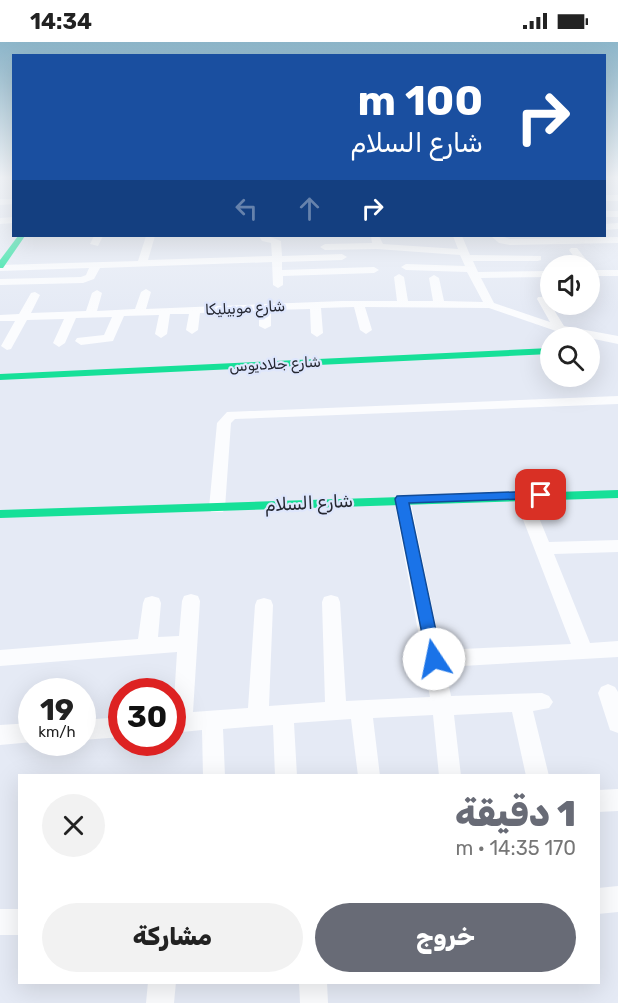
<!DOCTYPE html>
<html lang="ar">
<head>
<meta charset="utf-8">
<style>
	body { margin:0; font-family:Rubik,Vazirmatn,sans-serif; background:#f2f2f2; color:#222; direction:rtl; height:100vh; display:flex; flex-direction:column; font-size:22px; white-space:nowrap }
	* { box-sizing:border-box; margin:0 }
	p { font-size:20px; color:#767676 }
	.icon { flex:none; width:33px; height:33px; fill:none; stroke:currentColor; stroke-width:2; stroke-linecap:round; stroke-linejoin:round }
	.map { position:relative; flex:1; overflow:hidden; direction:ltr }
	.side { position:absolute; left:18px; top:732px; width:582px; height:210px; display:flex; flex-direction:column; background:#fff; border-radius:0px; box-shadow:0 6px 24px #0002; direction:rtl }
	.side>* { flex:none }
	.hud { position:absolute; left:12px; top:12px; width:594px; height:183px; border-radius:0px; box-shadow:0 6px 24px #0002; direction:rtl; background:#1a4fa0; color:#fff; overflow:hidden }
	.buttons { position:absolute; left:540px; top:213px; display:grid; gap:12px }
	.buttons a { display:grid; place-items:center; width:60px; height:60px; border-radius:50%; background:#fff; box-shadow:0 6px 24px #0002; font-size:30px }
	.speed { position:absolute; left:18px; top:636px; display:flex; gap:12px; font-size:30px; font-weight:700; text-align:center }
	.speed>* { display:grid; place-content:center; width:78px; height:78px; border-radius:50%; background:#fff; box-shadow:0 6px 24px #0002; line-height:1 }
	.speed small { font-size:15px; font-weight:400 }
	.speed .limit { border:9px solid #d22; background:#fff; color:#111 }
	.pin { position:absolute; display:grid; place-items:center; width:51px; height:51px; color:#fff; margin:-26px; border-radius:12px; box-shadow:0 3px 9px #0006 }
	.me { position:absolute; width:66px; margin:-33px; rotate:349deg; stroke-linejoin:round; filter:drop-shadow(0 0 4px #0008) }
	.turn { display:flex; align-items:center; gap:21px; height:126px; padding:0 24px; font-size:27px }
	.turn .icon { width:78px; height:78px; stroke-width:2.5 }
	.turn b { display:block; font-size:42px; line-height:51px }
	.lanes { display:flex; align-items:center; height:57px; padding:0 24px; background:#0003; justify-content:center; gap:30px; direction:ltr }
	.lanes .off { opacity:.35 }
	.round { display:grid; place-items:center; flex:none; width:63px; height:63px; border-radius:32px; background:#f2f2f2 }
	.overview { display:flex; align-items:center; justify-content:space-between; height:102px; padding:0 24px }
	h1 { font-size:36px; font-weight:800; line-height:45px; color:#686b76 }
	.primary-button { display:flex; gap:12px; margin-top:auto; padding:12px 24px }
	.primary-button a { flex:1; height:69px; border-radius:36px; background:#686b76; color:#fff; font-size:24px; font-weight:800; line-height:69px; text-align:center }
	.primary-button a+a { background:#f2f2f2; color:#222 }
	.status { display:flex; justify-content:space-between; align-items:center; height:42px; padding:0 30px; background:#fff; direction:ltr }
	.status svg { height:16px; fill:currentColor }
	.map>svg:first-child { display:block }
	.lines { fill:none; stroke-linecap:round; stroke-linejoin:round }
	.street { fill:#fbfcfe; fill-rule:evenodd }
	.fast { fill:#16e098; fill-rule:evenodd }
	.route { fill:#1a73e8; stroke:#114b97; stroke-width:1.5 }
	.labels { text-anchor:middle; stroke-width:4.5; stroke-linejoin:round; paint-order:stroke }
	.far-street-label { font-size:15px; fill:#242731; stroke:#dee6fc }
	.street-label { font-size:18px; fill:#242731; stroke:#dee6fc }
</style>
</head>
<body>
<div class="status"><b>14:34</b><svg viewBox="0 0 49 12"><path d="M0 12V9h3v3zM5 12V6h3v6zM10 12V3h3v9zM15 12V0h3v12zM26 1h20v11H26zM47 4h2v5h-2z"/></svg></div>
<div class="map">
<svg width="618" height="961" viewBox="0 0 618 961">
	<rect width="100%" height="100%" fill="#e5eaf5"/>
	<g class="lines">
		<g class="street">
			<rect x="604" y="153" width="14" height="6"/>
			<path d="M0,157H14V162L0,163Z"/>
			<rect x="604" y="169" width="14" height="6"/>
			<path d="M14,175V181L0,182V176Z"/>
			<path d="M618,181V187L604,188V182Z"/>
			<path d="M94,194H103L98,204L90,202Z"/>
			<path d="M146,194H155L148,218L272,214L271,201L262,199L259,194H268L281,199L282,214L342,212L347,215L342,218L282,220V228L374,225L379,228L374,231L283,234V243L278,246L273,243L272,220L100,226L94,237L83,241L0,243V237L81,235L86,233L89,226L0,229V223L138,219Z"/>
			<path d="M371,194H379L383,202L458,207L453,194H462L470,213L541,214V218L538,219H473L478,230L550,229V235L481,236L494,261L550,280L537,257L538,255H546L564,284L618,294V302L556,289L489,266L365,265L372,288L366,292L360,288L354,265L321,266L323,291L317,295L311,291L310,267L271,268V284L265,287L259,284V269L200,271L198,288L192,292L186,288L189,272H170L167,292L161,296L155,292L159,273L124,274L113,299L81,303L75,299L77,296L104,293L112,275L76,276L65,301L59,305L53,301L64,277L27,278L11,307L7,308L1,304L15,279H0V273L19,272L31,251L35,250L40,253L31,271L86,269L92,251L97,248L102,251L97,269L135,267L141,250L146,247L151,250L146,267L342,259H397L394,235L399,232L404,235L408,259H433L429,236L434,233L439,236L444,259L483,260L467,230L406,228L401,225L406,222L465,224L460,213L377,207L325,208L320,205L325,202L372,201Z"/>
			<path d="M491,194H501L510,197L618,195V201L510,203L499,201Z"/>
			<path d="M571,206H577L591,224L590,226V224H581L569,208Z"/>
			<rect x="590" y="228" width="28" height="6"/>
			<path d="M618,354V362L235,377L231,381L225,466L223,470H211L209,466L217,381L227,370Z"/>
			<path d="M522,449L530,454L549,500L618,498V510L554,512L590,601L618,599V615L445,625L451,654L542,651L549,654L553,660L549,666L533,669L549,734H526L512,670L454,673L461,734H439L433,673L373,676L380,734H358L351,677L294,681L297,734H275L273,683L223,687L225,734H203L202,688L172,691L177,610L0,624V608L138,597L143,561L145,556L152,554L159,556L161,561L158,595L179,594L182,559L184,554L191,552L198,554L200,559L193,670L248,666L255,563L257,558L264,556L271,558L273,563L269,664L325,660L322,560L324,555L331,553L338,555L340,560L346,659L430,655L394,457L396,453H408L410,457L441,608L571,602L514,454Z"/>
			<path d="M608,642L615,645L618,650V691L610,688L598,651L601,645Z"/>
			<path d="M122,675V695L82,698V678Z"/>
			<path d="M32,681L33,700L0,703V683Z"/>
			<path d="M618,747V769L598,770V748Z"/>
			<path d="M618,844V870L598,872V846Z"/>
			<rect x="0" y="867" width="20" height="26"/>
			<path d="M148,940H176L174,961H146Z"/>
			<path d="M299,940H327L328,961H300Z"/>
		</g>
		<g class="fast">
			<path d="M18,194H25L3,226H0V218Z"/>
			<path d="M550,306V312L0,338V332Z"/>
			<path d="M618,448V456L0,476V468Z"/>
		</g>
	</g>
	<linearGradient id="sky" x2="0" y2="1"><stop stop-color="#8db6ca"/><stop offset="0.5" stop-color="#f3f6fa"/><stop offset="1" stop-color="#f3f6fa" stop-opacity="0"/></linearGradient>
	<rect width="618" height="271" fill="url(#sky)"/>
	<path class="route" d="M541,449L546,450L548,453L546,456L409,461L442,617L439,622L434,624L428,622L395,457L397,454Z"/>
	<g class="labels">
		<g class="far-street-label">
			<text transform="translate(245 266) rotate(-3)" y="5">شارع موبيليكا</text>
			<text transform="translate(275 322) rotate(-3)" y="5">شارع جلاديوس</text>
		</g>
		<g class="street-label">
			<text transform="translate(309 461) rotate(-3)" y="6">شارع السلام</text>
		</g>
	</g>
</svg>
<div class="buttons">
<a><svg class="icon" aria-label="sound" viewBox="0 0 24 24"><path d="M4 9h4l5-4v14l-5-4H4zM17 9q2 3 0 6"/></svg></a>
<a><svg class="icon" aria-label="search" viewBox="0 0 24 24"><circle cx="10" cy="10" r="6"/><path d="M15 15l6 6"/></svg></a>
</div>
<div class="speed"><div>19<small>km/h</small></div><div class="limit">30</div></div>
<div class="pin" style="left:541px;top:453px;background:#d93025"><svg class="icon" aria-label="arrive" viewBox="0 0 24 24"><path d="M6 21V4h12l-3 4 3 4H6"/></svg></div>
<svg class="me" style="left:434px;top:617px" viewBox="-20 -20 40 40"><circle r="19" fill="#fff"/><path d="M0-13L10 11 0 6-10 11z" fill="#1a73e8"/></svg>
<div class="hud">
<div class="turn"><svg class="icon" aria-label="right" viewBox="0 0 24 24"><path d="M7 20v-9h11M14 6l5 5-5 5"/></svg><div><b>100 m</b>شارع السلام</div></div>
<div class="lanes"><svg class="icon off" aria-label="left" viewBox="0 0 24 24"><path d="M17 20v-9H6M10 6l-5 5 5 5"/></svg><svg class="icon off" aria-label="ahead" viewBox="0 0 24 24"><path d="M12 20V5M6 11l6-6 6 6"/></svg><svg class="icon" aria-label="right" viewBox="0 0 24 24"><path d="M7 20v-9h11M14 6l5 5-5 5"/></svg></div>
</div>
<section class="side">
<div class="overview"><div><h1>1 دقيقة</h1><p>170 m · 14:35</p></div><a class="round"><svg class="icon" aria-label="close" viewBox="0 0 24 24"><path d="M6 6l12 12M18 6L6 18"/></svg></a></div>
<div class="primary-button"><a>خروج</a><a>مشاركة</a></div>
</section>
</div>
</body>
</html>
